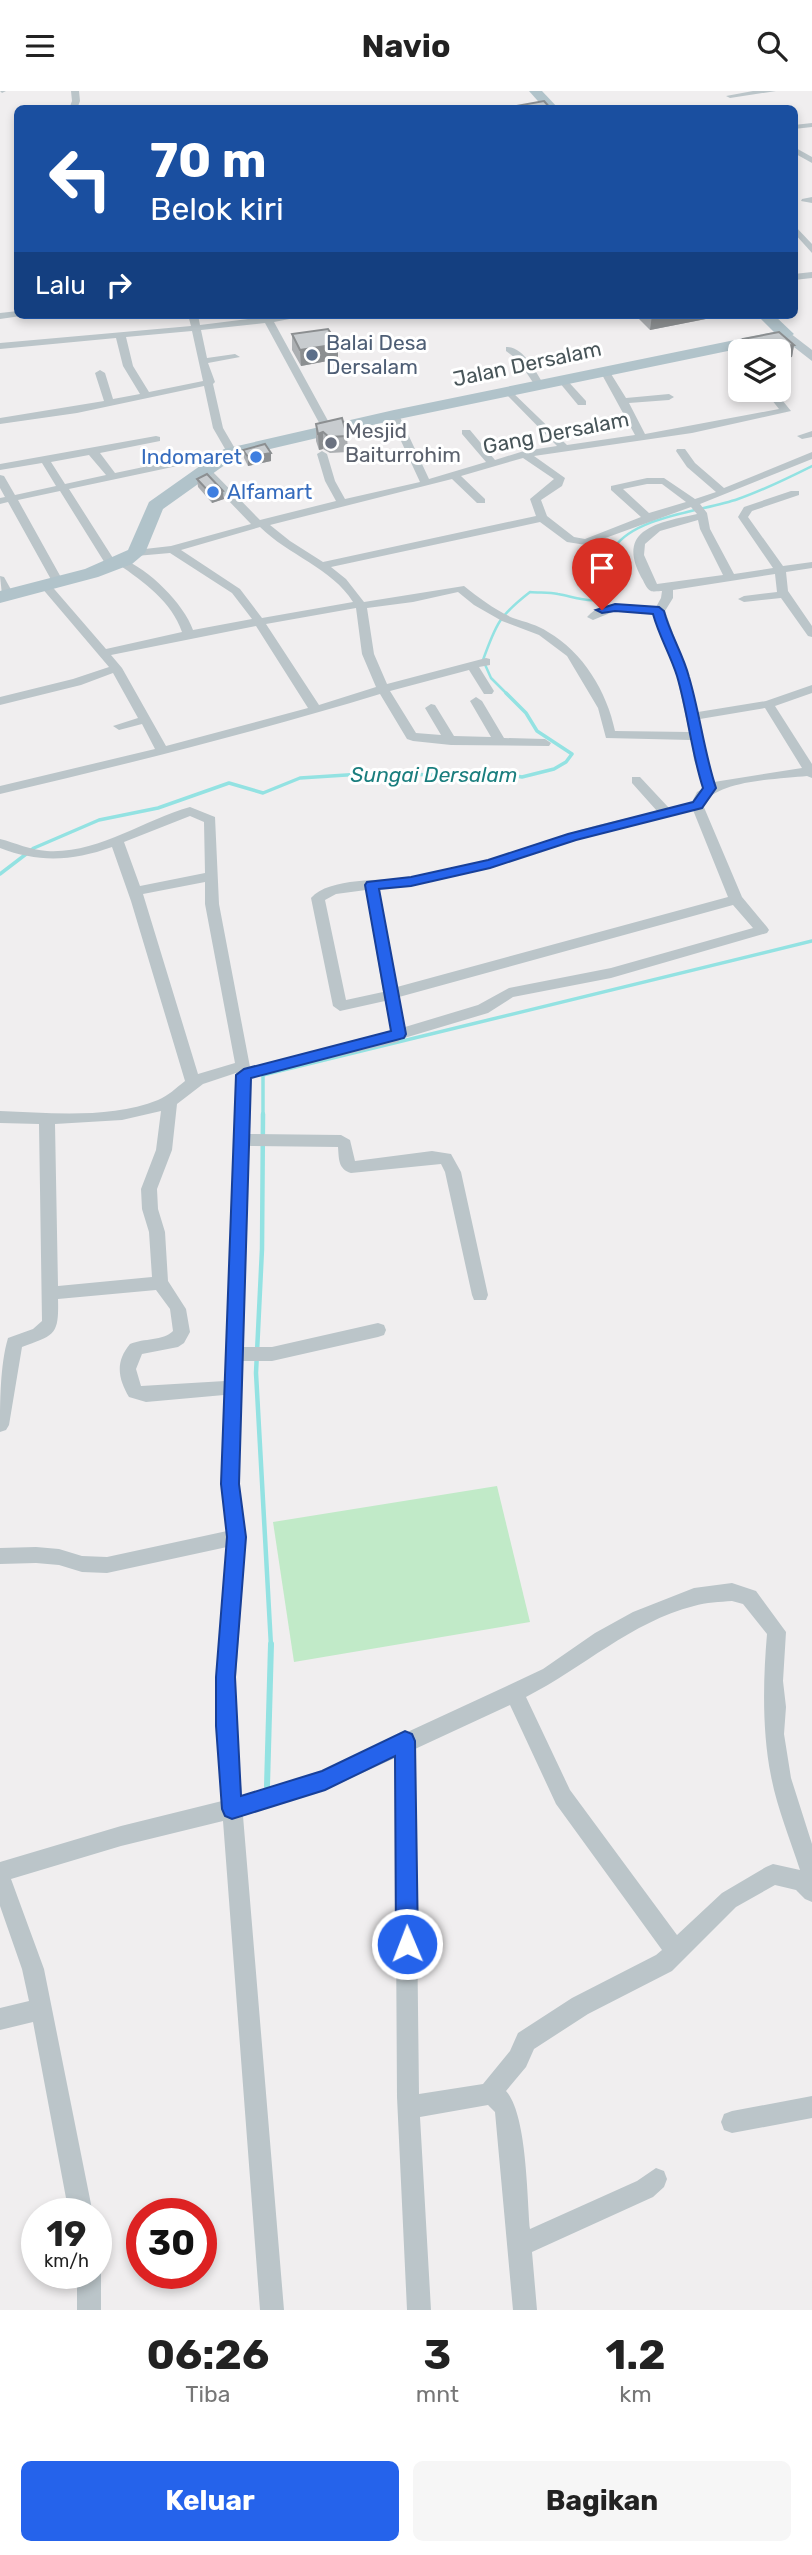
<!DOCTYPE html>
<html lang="id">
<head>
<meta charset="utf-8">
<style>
	body { margin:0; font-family:Rubik,sans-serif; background:#f6f6f6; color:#222; height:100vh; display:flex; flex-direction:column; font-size:26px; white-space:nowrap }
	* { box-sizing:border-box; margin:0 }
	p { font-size:23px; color:#767676 }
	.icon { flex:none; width:38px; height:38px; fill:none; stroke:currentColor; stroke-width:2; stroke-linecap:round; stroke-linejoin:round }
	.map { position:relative; height:2219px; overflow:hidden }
	.details { display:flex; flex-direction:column; background:#fff; flex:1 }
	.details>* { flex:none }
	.hud { position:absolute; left:14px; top:14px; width:784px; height:214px; border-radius:10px; box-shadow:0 4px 10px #0003; background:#1a4fa0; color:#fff; overflow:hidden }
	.controls { position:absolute; left:728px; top:248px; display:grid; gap:14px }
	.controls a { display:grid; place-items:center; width:63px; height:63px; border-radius:10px; background:#fff; box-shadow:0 4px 10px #0003; font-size:35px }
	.speed { position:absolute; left:21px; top:2107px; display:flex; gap:14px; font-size:35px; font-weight:700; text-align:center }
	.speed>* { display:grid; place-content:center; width:91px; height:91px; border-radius:50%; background:#fff; box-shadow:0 4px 10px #0003; line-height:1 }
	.speed small { font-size:18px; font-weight:400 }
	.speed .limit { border:10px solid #d22; background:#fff; color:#111 }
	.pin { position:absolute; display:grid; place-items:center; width:60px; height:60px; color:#fff; margin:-72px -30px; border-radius:50% 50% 50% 0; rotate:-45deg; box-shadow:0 0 7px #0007 }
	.pin .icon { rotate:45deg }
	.me { position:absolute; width:77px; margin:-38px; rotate:359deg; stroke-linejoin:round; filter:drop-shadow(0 0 5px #0008) }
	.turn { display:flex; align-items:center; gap:24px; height:147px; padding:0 21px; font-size:32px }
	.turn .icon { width:91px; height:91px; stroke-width:2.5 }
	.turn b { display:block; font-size:49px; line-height:60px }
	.then { display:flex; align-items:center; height:66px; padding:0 21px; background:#0003; gap:14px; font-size:26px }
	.eta { display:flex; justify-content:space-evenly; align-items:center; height:119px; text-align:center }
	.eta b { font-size:42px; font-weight:700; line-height:49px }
	.primary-button { display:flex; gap:14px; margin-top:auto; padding:14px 21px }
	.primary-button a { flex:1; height:80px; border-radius:10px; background:#2563eb; color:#fff; font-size:28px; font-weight:700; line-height:80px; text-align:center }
	.primary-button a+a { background:#f6f6f6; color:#222 }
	header { display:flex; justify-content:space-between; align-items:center; height:91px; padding:0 21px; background:#fff; font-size:32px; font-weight:700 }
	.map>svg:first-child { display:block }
	.green { fill:#c1eac8 }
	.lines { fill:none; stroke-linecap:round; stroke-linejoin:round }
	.stream-far3 { stroke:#93e2e2; stroke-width:2.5 }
	.stream-far2 { stroke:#93e2e2; stroke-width:3.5 }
	.stream-far1 { stroke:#93e2e2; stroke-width:4.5 }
	.stream { stroke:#93e2e2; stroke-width:6 }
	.street { fill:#bbc5c9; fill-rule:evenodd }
	.secondary { fill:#b9c5cb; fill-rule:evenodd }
	.primary { fill:#b1c3ca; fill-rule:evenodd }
	.wall { fill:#acafb2 }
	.shaded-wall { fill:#8c8f91 }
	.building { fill:#c8cccf; stroke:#8c8f91; stroke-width:2 }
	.route { fill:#2563eb; stroke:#184099; stroke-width:2 }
	.service-dot { fill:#5c6f8a; stroke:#fff; stroke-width:2.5 }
	.worship-dot { fill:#6b7280; stroke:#fff; stroke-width:2.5 }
	.shop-dot { fill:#3f7fe0; stroke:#fff; stroke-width:2.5 }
	.labels { text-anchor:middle; stroke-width:6; stroke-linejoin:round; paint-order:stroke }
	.far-service-label { font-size:21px; fill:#4e5e75; stroke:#fff; text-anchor:start }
	.far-street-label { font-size:21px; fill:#485559; stroke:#fff }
	.far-worship-label { font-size:21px; fill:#5b616d; stroke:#fff; text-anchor:start }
	.far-shop-label { font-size:21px; fill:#366cbe; stroke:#fff; text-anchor:end }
	.far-water-label { font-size:21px; font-style:italic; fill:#1a7e7e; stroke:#fff }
</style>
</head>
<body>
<header><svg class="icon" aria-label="menu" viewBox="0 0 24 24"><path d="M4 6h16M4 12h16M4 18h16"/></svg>Navio<svg class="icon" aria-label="search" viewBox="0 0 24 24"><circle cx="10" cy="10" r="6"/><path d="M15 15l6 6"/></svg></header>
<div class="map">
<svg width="812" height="2219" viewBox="0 0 812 2219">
	<rect width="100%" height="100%" fill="#f0eeef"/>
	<path class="green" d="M497,1395L530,1531L294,1571L273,1431Z"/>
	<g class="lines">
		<path class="stream-far3" d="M508,604L491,587L483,569C496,533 499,525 530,501C539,502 549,501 558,503C580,507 598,517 616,498C612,485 606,469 614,457C635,425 704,420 738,408C764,399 788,387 812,375"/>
		<g class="stream-far2">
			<path d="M0,783L34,757L99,729L158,717L229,692L263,702L300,687L362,683L457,684L481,679L522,686L554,678L566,671L572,663L537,640L526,622L506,602"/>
			<path d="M263,1025V984L812,850"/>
		</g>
		<path class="stream-far1" d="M263,1023L262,1158L256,1282L271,1555"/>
		<path class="stream" d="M267,1695L271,1553"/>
		<g class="street">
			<path d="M0,0H6L2,2Z"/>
			<path d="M71,0H79L80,10L77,18H69L72,10Z"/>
			<path d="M753,0H776L730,7L726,5Z"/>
			<path d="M812,32V36L794,38V34Z"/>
			<path d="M794,56L812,66V72L794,62Z"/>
			<path d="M812,106V112L801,110L802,108Z"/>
			<path d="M794,134L812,153V162L794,142Z"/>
			<path d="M812,181V187L794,189V183Z"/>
			<path d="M18,220V224L21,225L0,228V222Z"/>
			<path d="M188,224H198L200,234L263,226L261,224H310L274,231L333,339L332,341L323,339L265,232L201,239L207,267L235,263L240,266L208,272L215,291L213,293L223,337L237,361L236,363H228L213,337L204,295L77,322L0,333V327L104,310L95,282L100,279L105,282L113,308L140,303L123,275L116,247L0,258V252L191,235ZM192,240L203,290L149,301L133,275L126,246Z"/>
			<path d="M729,252L740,262V271L737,270L724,255Z"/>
			<path d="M506,256C524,256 535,280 544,294L542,296H536L518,269L506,260Z"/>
			<path d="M605,277L608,278L626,307L669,303L674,306L669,309L629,312L645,343L779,318L764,299H774L791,320L692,342L534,365L565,387L562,395L541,409L547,425L574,446L585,448L641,426L611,399V395L647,387H664L695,408L716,401L687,376L676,360L677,358H685L695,372L724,397L812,361V368L700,413L707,422L710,438L734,483L773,477L738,426L744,416L791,400H799V404L752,420L748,426L783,475L812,471V477L786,481L788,500L812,535V546L808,545L781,507L744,511L738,508L744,505L777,501L775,483L673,499V507L665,520L689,586L698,621L766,610L812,594V602L775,615L812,673V687L807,685C780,688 716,689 703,714L742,806L767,836L769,839L767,842L611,887L513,906L488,922L401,948L398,951L251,987L250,1043L341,1044L350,1049L355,1070L432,1060L451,1063L461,1081L488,1204L486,1209H474L472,1204L445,1081L441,1073L351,1082C338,1078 339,1068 338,1056L249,1055L243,1256H272L378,1232L384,1234L386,1239L384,1244L378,1246L272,1270H243L239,1393L246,1446L236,1586V1635L242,1705L323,1680L507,1595L543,1578L595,1542L633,1521L694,1497L732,1492L756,1500L786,1541L783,1590L786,1616L784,1643L791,1687L812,1753V1811L805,1808L796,1799L775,1794L736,1816L672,1880L588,1923L534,1958L526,1976L506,2000C527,2023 527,2105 530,2138L637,2090L656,2077L664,2080L667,2088L664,2096L653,2106L532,2161L537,2219H513L495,2021L488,2014L420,2026L431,2219H407L397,2006L395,1667L325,1699L243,1725L284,2219H260L223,1730L121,1755L11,1788L44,1878L93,2123H69L33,1931L0,1939V1917L29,1910L22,1878L0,1815V1771L121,1735L222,1710L216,1635V1586L227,1456L107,1482L82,1481L59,1474L36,1472L0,1473V1457L36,1456L59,1458L82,1465L107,1466L227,1440L221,1393L224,1304L146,1311L129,1306C118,1287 115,1271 130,1253C144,1247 163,1250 173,1240L170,1218L156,1199L58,1208C59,1244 55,1244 22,1256L9,1334L6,1339L0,1341C0,1312 0,1274 8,1247L33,1238L42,1230L39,1033L0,1032V1020C51,1022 110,1028 158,1009C168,1005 176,997 185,990L131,810L112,756C73,770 39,772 0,757V748C16,752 30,759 47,760C98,763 143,729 190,716L215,726L219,813L250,976L388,943L391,940L385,910L340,920L333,915L311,807C329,786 383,790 409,787C462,780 513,760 564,744C594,734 626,728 657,720L632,692V686H640L669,717L692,711L697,701L704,697L694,669L691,649L606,647L598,617L567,565L539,544L502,530L474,514L458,501L413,511L367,517L374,563L387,593L486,567L490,568V574L479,576L494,600L492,603H484L469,579L390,600L416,642L441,644L425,617L431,613L435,614L454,645L491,646L470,610L476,606L482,610L504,647L545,648L551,652L549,655L451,654L413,650L407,648L380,603C255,641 128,673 0,703V695L155,658L142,633L119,639L113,635L138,627L113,582L81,594L0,614V606L73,588L109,576L41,496V492H49L106,558L182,541C172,511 144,491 118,473L116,471L122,468C148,477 184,513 193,539L252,528L232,502L170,462L136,465L130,462L136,459L171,455L251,433L201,381V377H209L260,429L336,410L325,390L317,363L322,360L327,363L335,390L345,408L420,391L389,324L394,321L399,324L429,388L486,371L462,343V339H470L495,369L524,360L557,355L505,302V298L508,297L567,354L635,344L600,280ZM523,367L554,388L530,408L536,425L323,471L290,450L270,434L452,388L477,412H485V408L461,385ZM647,393H662L686,411L649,422L623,398ZM691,416L697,423C680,427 658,430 643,441C628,453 633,471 641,486C644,490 646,498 651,500C653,501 660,500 662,500L661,507L656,516C632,515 605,506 587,526L593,529L615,520L653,523L677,586L689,641L615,640C607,601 583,561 548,541C538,534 525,531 513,527C495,519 479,507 464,495L364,511L346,488L331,476L540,431L567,451L586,454ZM698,429L700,438L723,484L657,493L644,464L645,453L660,440ZM260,436C288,464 332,477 353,511L262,527L240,498L181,459ZM356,517L362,563L376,596L319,614L266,533ZM256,535L308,617L166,655L122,577L111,564ZM765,617L802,677L714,691L706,669L700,628ZM693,719L728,806L397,896L379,798C450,792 511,768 578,749C616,738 654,729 693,719ZM190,725L204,731L205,782L140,795L124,751ZM205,791V813L235,972L198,983L143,803ZM366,799L383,901L346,909L325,809L336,803ZM733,814L753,837L611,877L509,897L478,914L405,936L399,906ZM236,982L225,1290L141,1295L136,1278L142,1263L178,1256L184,1252L190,1241L186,1218L168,1190L165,1141L158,1118L157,1098L172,1059L177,1013L203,993ZM161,1020L156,1059L141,1098L142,1118L149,1141L152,1186L58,1195L55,1033L122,1029ZM732,1510L743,1513L767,1543C763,1589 762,1640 771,1685C777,1717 790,1748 800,1779L773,1773L766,1776L722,1802L677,1844L570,1699L526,1606C583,1577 631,1531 694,1515C706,1511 720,1511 732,1510ZM510,1614L556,1713L662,1859L656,1864L572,1907L518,1942L510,1960L483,1993L419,2003L415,1658Z"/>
			<path d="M559,287H565L586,310V314H578L559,291Z"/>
			<path d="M812,340V346L802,348L797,345Z"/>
			<path d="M156,345L160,346V350L100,362L115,382L215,361L229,365L224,368L215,367L69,398L118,475L116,477H108L60,400L18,409L63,490L53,492L8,411L0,413V407L5,406L0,397V384L4,385L15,404L56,395L42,372L0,379V373ZM89,364L106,384L65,393L51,371Z"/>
			<path d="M0,485L4,486L14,504L12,506L2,504Z"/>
			<path d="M812,2005V2027L732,2042L724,2039L721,2031L724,2023L732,2020Z"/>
			<path d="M96,2173L101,2182V2219H77V2182H96Z"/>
		</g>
		<path class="secondary" d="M786,239L812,259V270L781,246V240Z"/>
		<g class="primary">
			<path d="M529,0H542L559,18H545Z"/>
			<path d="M757,224H774L794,243L786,248L394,329L236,366L163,418L145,462L132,473L98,486L0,512V500L85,478L128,459L149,411L224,358L394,319L774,241Z"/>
		</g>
	</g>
	<g class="wall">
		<path d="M635,224H726L650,239Z"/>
		<path d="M779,241L794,254L792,266L779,268V261H742L743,248Z"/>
		<path d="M292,243L338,268L301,275L292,259Z"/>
		<path d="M316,333L347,345L348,361L330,362L323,358L319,359L316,350Z"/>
		<path d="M243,359L271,370L248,375L244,367Z"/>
		<path d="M197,388L224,408L212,412L198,396Z"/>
	</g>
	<g class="shaded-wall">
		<path d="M652,224H726L650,239Z"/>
		<path d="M338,253V268L301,275L300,259Z"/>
		<path d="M794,254L792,266L779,268V261H749V259Z"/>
		<path d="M323,341V358L319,359L318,343Z"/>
		<path d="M271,362V370L248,375V366Z"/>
		<path d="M223,400L224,408L212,412L211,403Z"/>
	</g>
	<g class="building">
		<path d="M544,10L551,18H500Z"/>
		<path d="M328,238L338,253L300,259L292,243Z"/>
		<path d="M779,241L794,254L749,259L743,248Z"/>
		<path d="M342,327L347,345L329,346L323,341L318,343L316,333Z"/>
		<path d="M265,353L271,362L248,366L243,359Z"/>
		<path d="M207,383L223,400L211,403L197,388Z"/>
	</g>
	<path class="route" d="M615,513L659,516L664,520C670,543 683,563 689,586C700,623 704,661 716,697L702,717L576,749L490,777L411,795L379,798L406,943L404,947L251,987L239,1393L246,1446L235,1586L241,1705L322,1680L405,1640L412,1643L415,1650L418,1853L414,1861L407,1864L399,1861L396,1853L395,1665L325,1699L232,1728L225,1725L222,1718L216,1635V1586L227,1446L221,1393L236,984L244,978L391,940L365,794L367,791L411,786L488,769L568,743L693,711L703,697C691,660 688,622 677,585C670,563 659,545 653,523L615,520L602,522L596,519Z"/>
	<circle class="service-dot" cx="312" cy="264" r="7"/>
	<circle class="worship-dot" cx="331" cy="352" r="7"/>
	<g class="shop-dot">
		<circle cx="256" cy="366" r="7"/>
		<circle cx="213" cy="401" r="7"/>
	</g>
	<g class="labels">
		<g class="far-service-label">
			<text x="326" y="259">Balai Desa<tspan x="326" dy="24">Dersalam</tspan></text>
		</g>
		<g class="far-street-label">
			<text transform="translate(527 273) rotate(-12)" y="7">Jalan Dersalam</text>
			<text transform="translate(556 342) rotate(-11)" y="7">Gang Dersalam</text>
		</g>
		<g class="far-worship-label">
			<text x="345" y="347">Mesjid<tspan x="345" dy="24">Baiturrohim</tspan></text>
		</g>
		<g class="far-shop-label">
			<text x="242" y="373">Indomaret</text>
			<text x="227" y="408" text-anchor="start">Alfamart</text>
		</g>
		<g class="far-water-label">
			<text x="434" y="691">Sungai Dersalam</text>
		</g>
	</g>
</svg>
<div class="controls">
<a><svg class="icon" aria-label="layers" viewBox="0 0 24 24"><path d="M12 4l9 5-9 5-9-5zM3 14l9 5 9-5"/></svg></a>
</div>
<div class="speed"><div>19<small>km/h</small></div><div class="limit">30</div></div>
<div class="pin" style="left:602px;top:519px;background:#d93025"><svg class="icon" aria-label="arrive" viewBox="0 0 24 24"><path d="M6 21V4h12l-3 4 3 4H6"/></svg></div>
<svg class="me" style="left:407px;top:1853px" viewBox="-20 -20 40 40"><circle r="17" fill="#2563eb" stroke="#fff" stroke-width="3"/><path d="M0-11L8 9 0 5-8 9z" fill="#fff"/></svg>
<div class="hud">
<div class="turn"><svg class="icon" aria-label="left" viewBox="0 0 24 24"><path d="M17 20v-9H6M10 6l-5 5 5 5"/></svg><div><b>70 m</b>Belok kiri</div></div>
<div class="then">Lalu<svg class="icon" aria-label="right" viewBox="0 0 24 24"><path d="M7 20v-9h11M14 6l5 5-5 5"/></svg></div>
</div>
</div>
<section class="details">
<div class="eta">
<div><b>06:26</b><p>Tiba</p></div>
<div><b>3</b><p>mnt</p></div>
<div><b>1.2</b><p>km</p></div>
</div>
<div class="primary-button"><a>Keluar</a><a>Bagikan</a></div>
</section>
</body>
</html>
